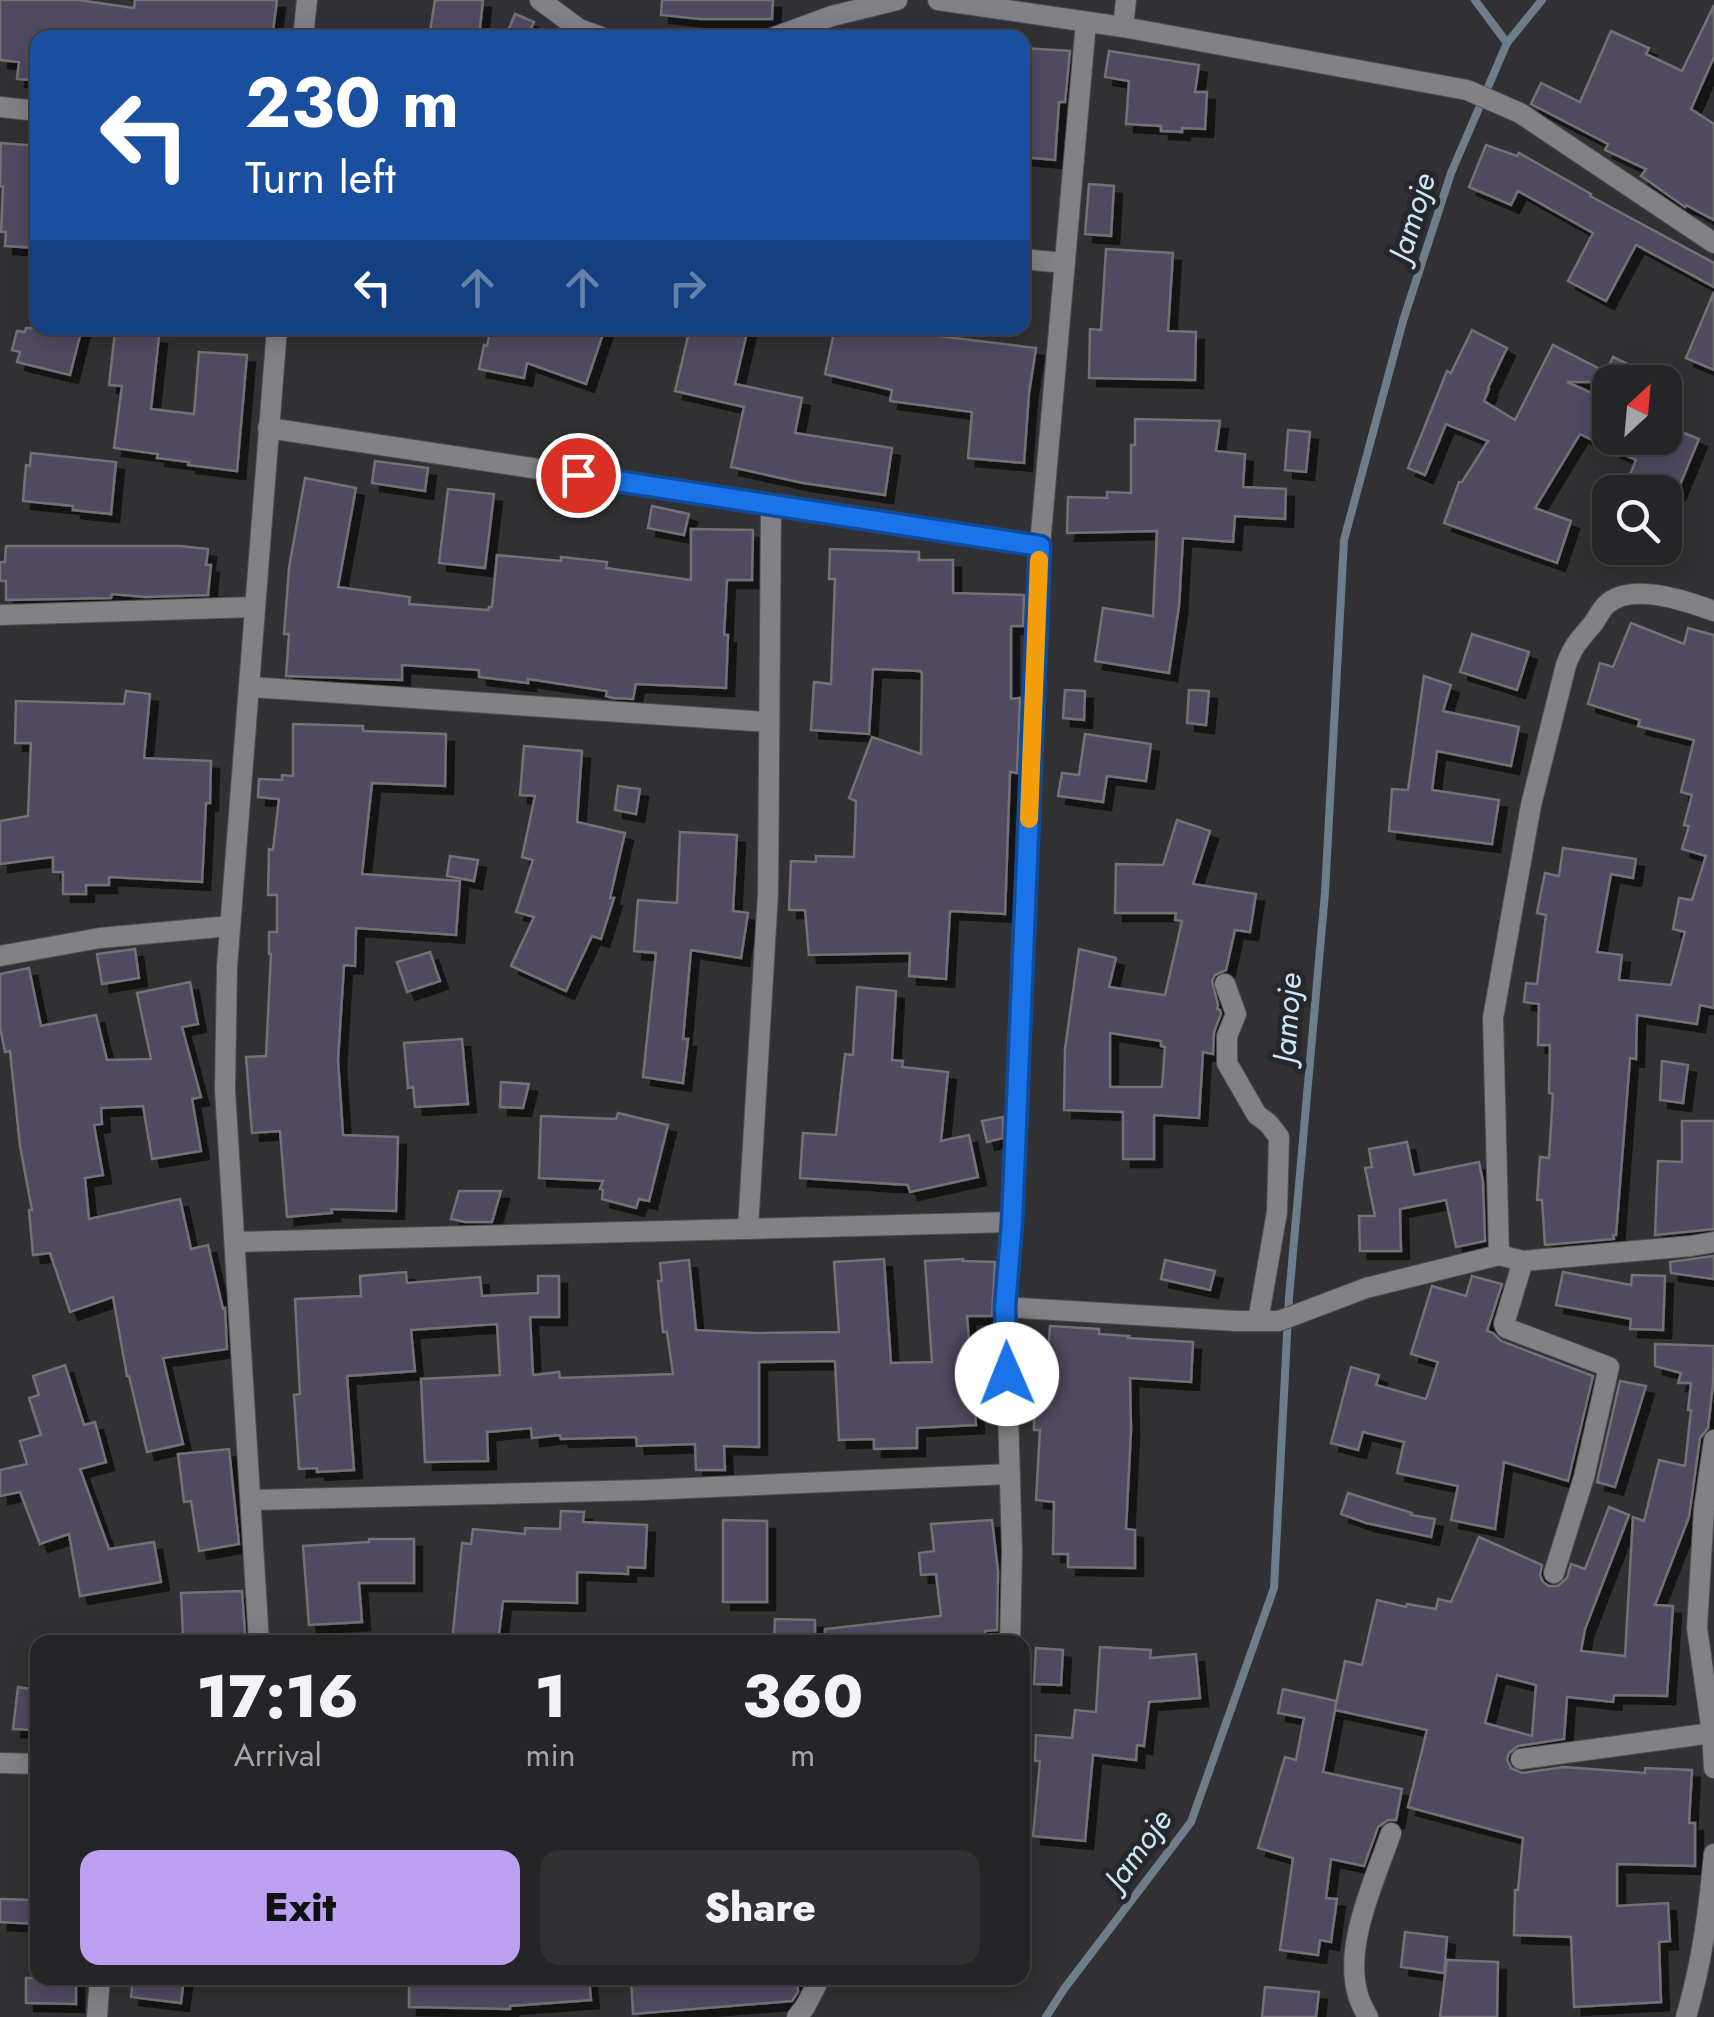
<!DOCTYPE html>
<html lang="en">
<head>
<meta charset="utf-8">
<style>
	body { margin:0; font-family:Jost,sans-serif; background:#313133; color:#f1f3f6; height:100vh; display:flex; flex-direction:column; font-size:38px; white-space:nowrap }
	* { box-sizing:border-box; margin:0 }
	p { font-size:32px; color:#a3a5a7 }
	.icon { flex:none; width:55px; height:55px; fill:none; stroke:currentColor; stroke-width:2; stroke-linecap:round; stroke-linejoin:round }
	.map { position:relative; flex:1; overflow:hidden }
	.side { position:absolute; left:30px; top:1635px; width:1000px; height:350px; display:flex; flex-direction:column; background:#252527; border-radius:20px; box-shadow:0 5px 25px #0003,0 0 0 2px #424244 }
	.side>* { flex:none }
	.guide { position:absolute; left:30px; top:30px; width:1000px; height:305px; border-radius:20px; box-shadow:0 5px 25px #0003,0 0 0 2px #424244; background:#1a4fa0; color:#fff; overflow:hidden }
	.needle { width:65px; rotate:26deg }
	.controls { position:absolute; left:1592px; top:365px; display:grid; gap:20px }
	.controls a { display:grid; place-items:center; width:90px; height:90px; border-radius:20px; background:#252527; box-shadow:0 5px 25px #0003,0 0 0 2px #424244; font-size:50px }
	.pin { position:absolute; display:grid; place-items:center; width:85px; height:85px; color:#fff; margin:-42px; border:5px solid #fff; border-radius:50%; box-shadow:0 2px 10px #0007 }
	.me { position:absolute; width:110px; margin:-55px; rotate:359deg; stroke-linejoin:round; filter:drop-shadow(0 0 8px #0008) }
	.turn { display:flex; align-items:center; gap:35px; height:210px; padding:0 50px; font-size:45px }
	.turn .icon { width:130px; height:130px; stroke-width:2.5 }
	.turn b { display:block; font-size:70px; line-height:85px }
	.lanes { display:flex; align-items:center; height:95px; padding:0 50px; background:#0003; justify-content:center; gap:50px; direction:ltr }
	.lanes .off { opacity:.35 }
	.eta { display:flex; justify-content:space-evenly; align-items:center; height:170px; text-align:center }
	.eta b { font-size:60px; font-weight:800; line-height:70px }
	.primary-button { display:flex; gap:20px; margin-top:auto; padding:20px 50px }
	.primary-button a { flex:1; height:115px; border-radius:20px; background:#bca0f2; color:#111; font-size:40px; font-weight:800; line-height:115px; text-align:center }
	.primary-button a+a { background:#313133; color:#f1f3f6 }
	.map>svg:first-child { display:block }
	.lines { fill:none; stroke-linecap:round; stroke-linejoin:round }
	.stream { stroke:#6d7e8a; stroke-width:8 }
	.building { fill:#514860; stroke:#727174; stroke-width:2.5; fill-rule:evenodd; filter:url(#shadow) }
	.minor-casing { stroke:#4e4e50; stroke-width:22 }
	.tertiary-casing { stroke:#4e4e50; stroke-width:22 }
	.minor { stroke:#828286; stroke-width:20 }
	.tertiary { stroke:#828286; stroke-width:20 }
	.route-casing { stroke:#114b97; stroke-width:25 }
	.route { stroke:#1a73e8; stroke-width:18 }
	.slow { stroke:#f59e0b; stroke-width:18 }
	.labels { text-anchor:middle; stroke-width:10; stroke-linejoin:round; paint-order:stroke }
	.water-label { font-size:32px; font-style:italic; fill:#c9e7fb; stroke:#27272a }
</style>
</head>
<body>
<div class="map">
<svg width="1714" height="2017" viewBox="0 0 1714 2017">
	<defs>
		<filter id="shadow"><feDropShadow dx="8" dy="8" stdDeviation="0" flood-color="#0009"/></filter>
	</defs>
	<rect width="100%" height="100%" fill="#313134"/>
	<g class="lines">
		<g class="stream">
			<path d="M1475,0L1507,43"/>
			<path d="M1046,2017L1064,1989L1191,1822L1274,1588L1289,1297L1325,893L1344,540L1403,321L1451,173L1507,43L1542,0"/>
		</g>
	</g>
	<g class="building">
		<path d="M0,0H78L134,8L135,0H277L272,38H38V81L17,79L19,62L0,60Z"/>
		<path d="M435,0H483L479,38H429Z"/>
		<path d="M662,0H773L772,19H700L661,15Z"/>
		<path d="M1714,5V57L1691,109L1714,124V220L1686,205L1685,207L1641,176L1646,169L1605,150L1608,144L1531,104L1541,83L1580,102L1611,31L1649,48L1646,54L1682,71Z"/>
		<path d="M515,14L534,22L527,38H505Z"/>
		<path d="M1022,48L1070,51L1065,102H1059L1055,160L1022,157Z"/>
		<path d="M1109,51L1199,65L1195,92H1207L1205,129L1182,128V132L1161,131V126L1126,124L1129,81L1105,77Z"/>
		<path d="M1,143L38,146V248L5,246L6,232H1L3,187L0,186Z"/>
		<path d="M1486,145L1517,156L1519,153L1591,194L1590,196L1714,263V287L1636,245L1606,301L1568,281L1593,233L1518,191L1511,205L1469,187Z"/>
		<path d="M1089,184L1114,186L1111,236L1085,234Z"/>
		<path d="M1106,249L1173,253L1168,331L1196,332L1195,380L1089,378L1090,329L1101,330Z"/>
		<path d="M1714,292V370L1686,358Z"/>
		<path d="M26,328H82L70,375L17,362L20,352L12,350L17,331L25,332Z"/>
		<path d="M491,328H605L586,384L527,363L524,378L479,369L484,345L487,346Z"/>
		<path d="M690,328H748L735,384L802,398L795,433L892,448L885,495L803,483L731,467L744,407L675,391Z"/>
		<path d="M835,328H931L930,335L1036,348L1029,393L1024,463L968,458L972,412L890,401L892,390L825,374Z"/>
		<path d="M1472,330L1507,348L1488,388L1489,389L1484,401L1515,420L1553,345L1606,372L1613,357L1665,382H1567L1610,401V438H1665V425L1699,439L1677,492H1623L1636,460L1580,434L1535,508L1571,521L1557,563L1444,523L1459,482H1462L1488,441L1446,424L1425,475L1408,468L1447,371L1451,373Z"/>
		<path d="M115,331L159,336L151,409L194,414L199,352L247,355L237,471L188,465L189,462L157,458L158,454L114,448L122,386L109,385Z"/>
		<path d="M1135,419L1220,421L1216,451L1245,454L1243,487L1286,489L1285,519L1235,516L1233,542L1183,538L1179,606L1169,673L1095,661L1103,608L1153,616L1157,531L1067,533L1068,497L1107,498V492L1131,493V445H1135Z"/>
		<path d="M1288,430L1310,432L1306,472L1285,470Z"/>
		<path d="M31,453L116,462L111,514L73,510V506L23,501L26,465L30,466Z"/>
		<path d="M375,461L428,468L425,491L372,483Z"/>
		<path d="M305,478L356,488L338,587L410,597L409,604L488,610L489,607H492L497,555L561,561V557L607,562L606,568L691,580V529L753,530L752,580H727L724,635H728L726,688L636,684L633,699L613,698L606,696L607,691L528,679V683L479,677V670L402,665V680L286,676L289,634H284L289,568Z"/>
		<path d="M448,489L494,494L485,568L439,563Z"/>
		<path d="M652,506L689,514L684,535L648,528Z"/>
		<path d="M6,546H180L208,549L206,565H211L208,595L145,597L112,594L111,598L6,600V581H0V562H5Z"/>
		<path d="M830,549L919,552V560H953V593L1024,595L1023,626H1011V699L1020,698L1017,773L1010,772L1005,914L950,911L946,979L909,976L910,953L809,955L805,910H789L791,861L816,862V856L854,857L856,801L849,798L872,737L921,754L922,673L920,671L873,669L869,734L811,730L814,682L831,684L835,579H829Z"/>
		<path d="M1631,623L1684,644L1688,628L1714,635V1008L1700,1005L1697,1024L1637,1015L1636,1059L1630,1058L1616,1235H1613L1614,1239L1545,1245L1542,1200H1537L1540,1157L1549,1158L1553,1094L1549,1093L1550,1045H1538L1539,1004L1524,1002L1526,983L1537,984L1546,915L1537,913L1545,873L1559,876L1563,848L1636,859L1633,878L1611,874L1597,952L1622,955L1619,980L1671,985L1685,932L1673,929L1679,898L1692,900L1706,856L1682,849L1689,826L1684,825L1692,795L1681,792L1694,740L1638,726L1640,720L1588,704L1600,663L1613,667Z"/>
		<path d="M1472,634L1529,652L1517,690L1460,672Z"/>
		<path d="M1424,676L1451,685L1443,711L1519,727L1511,766L1437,751L1432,790L1499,800L1492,844L1389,831L1392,789L1408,790Z"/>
		<path d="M1065,690L1085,691L1084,720L1063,718Z"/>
		<path d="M1189,690L1209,691L1206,725L1187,723Z"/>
		<path d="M126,691L150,694L144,758L211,761L210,803H206L202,882L109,877V885H86V894H63V872H53V857L0,864V821L28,816L31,743H15L16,701L124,704Z"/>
		<path d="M293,724L363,726V731L446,734L445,786L372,783L362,874L460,881L456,935L356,928L355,966L344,965L338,1060L343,1135L398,1137L396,1211L331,1209L332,1213L287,1217L280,1131L252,1133L246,1057L266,1056L271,954H269V932H277V895H268L269,849L273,850L279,799L258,797L259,779L282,780V775L293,776Z"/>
		<path d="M1085,734L1151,744L1146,781L1107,776L1103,802L1058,796L1062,773L1079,775Z"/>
		<path d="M524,746L582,751L577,822L625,833L610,898H614L601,939L592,936L566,991L511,966L534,917L516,912L533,860L522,857L535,796L520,795Z"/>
		<path d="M618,786L640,789L636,814L615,810Z"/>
		<path d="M1177,820L1210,831L1193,884L1256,894L1250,932L1235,930L1226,970L1215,975L1212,981L1218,1005L1217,1009L1220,1010L1221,1014L1214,1032L1213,1054L1203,1052L1199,1118L1154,1115V1159H1123V1112L1064,1110L1065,1049L1079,949L1116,958L1109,987L1165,995L1182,921L1175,920L1176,913H1115L1116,864L1163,865ZM1110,1033L1161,1041V1046L1165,1047L1162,1087H1110Z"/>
		<path d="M680,832L737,835L733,911L748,913L741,958L691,950L683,1039H688L683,1083L643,1077L656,953L634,951L638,900L677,903Z"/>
		<path d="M450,856L478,860L474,881L447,876Z"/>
		<path d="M135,949L139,978L102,984L97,954Z"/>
		<path d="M430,952L440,981L407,992L397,962Z"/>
		<path d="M29,968L41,1026L96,1015L107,1060L151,1059L137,993L190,982L198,1024L182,1027L201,1097L192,1099L201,1151L152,1159L143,1106L101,1108L102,1124L94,1125L103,1175L85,1178L89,1219L180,1199L191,1249L208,1245L223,1309L225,1308L227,1349L163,1358L183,1444L147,1452L129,1376H127L113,1297L70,1312L50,1253L33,1255L29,1210H32L20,1146L10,1051L5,1052L0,1027V974Z"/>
		<path d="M857,987L896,991L892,1060L903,1061L902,1067L948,1072L941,1141L969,1135L978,1177L910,1192L908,1185L800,1178L803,1133L836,1135L845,1054L853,1055Z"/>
		<path d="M462,1039L468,1104L415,1107L413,1087L408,1088L404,1043Z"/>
		<path d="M1662,1061L1688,1065L1683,1103L1660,1100Z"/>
		<path d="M501,1082L529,1084L523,1108L500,1107Z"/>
		<path d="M618,1113L668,1125L649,1201L639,1199L636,1208L602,1199L603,1190L600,1189L603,1181L539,1178L541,1116L616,1119Z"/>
		<path d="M1003,1117V1138L987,1142L982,1121Z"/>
		<path d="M1682,1121H1714V1229L1655,1235L1658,1161L1682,1162Z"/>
		<path d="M1407,1142L1414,1175L1479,1162L1483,1182L1485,1241L1456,1247L1446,1200L1400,1209L1401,1251H1360L1359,1216H1375L1365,1168L1372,1167L1369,1149Z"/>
		<path d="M459,1191H501L492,1222H465L451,1219Z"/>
		<path d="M1714,1256V1279L1671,1273L1670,1262Z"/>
		<path d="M884,1259L891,1363L932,1362L925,1261L963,1259V1261L995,1262L992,1316H967L976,1425L917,1428V1448L874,1449V1439L839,1440L835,1361L759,1362V1447L724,1446L725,1470H696L695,1444L637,1446L636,1437L561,1439L560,1435L532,1438L531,1428L487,1432L488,1461L425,1462L421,1379L500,1375L497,1324L411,1330L415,1371L347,1376L354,1470L317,1472V1468L299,1469L294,1395L300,1394L295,1299L361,1296L360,1276L406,1272L407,1283L480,1277L482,1296L538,1293V1276H559V1317H530L533,1375L559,1372L560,1378L673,1374L667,1332H663L658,1281H662L660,1263L689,1260L696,1330L756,1333L839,1332L834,1262Z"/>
		<path d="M1165,1260L1215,1271L1210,1290L1161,1279Z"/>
		<path d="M1563,1272L1631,1285L1632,1275L1665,1276L1663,1330L1630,1329L1631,1319L1556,1305Z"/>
		<path d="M1472,1276L1502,1284L1487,1331L1493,1333L1501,1341L1593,1376L1568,1481L1504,1462L1495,1529L1451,1520L1458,1486L1397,1473L1404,1442L1363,1432L1358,1450L1331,1443L1351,1367L1379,1375L1376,1385L1426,1399L1438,1362L1411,1354L1432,1286L1466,1296Z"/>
		<path d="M1050,1326L1099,1329V1334L1129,1336L1128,1338L1193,1342L1191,1382L1130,1378L1131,1430L1126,1529L1135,1530V1568L1068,1567V1554H1053L1054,1502L1036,1500L1040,1430H1034V1396L1045,1397Z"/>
		<path d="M1655,1344L1714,1346L1713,1384L1708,1428L1700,1438L1689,1517L1655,1605L1673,1606L1667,1696L1614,1695L1613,1702L1567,1697L1564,1739L1518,1746L1509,1753L1507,1760L1511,1768L1522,1773L1564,1767L1645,1773V1768L1692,1770L1689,1823H1695V1866L1617,1864V1906L1668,1903L1670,1941L1659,1942L1661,2002L1574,2007L1571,1937L1514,1935L1515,1890H1518L1523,1838L1408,1807L1427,1730L1335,1710L1323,1772L1402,1789L1396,1820H1388L1378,1827L1364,1866L1331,1859L1326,1898L1337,1899L1331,1942L1320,1940L1318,1955L1280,1950L1293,1858L1258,1848L1285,1757L1296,1760L1304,1718L1278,1713L1283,1689L1336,1701L1335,1709L1345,1661L1362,1665L1377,1600L1406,1607L1407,1604L1436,1609L1438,1599L1451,1602L1479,1537L1542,1565L1540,1575L1543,1582L1549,1586H1558L1567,1578L1571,1564L1585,1569L1609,1507L1629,1515L1585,1629L1581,1651L1625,1656L1633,1517L1644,1521L1659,1460L1685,1466L1691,1410H1688L1691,1383H1678L1681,1373L1655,1366ZM1497,1675L1536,1685L1532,1736L1485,1723Z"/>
		<path d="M65,1365L84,1425L95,1422L106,1462L80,1469L109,1549L154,1542L161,1582L80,1596L69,1534L40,1544L20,1492L0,1496V1470L27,1464L20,1441L41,1435L29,1398L39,1395L33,1376Z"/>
		<path d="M1620,1381L1646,1386L1615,1487L1597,1482Z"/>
		<path d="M229,1449L239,1544L199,1551L191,1501L184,1502L178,1454Z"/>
		<path d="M1348,1493L1412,1513L1411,1515L1435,1519L1431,1537L1366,1523L1341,1514Z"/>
		<path d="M561,1511L584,1512L583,1522L647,1525L645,1568L628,1567V1574L577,1572V1603L503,1601L498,1642H452L462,1543L471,1544L473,1529L525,1534V1528L560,1529Z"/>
		<path d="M723,1520L767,1521V1602H723Z"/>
		<path d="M992,1520L998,1571L997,1630L985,1631V1642H825V1629L941,1616L936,1574L921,1575L919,1553L934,1551L931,1524Z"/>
		<path d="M369,1539H414V1583H359L362,1622L309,1625L303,1546L369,1542Z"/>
		<path d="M242,1591L245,1634L183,1635L181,1593Z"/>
		<path d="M775,1619L815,1620V1642H774Z"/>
		<path d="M1100,1647L1151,1650L1150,1658L1196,1654L1200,1698L1149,1702L1144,1746L1137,1745L1136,1760L1093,1755L1085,1841L1033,1836L1040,1761H1035L1036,1735L1072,1738L1075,1710L1096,1712Z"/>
		<path d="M1036,1648L1063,1650L1061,1685L1034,1684Z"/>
		<path d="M18,1687L38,1690V1721L35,1720V1730L13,1729Z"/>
		<path d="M0,1899L38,1900V1924L0,1922Z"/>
		<path d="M1405,1932L1447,1937L1444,1973L1401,1967Z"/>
		<path d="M1447,1960L1498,1962L1497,2017H1440Z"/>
		<path d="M26,1978H76V2004L26,2003Z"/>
		<path d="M133,1978H184L181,2003L131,1997Z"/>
		<path d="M409,1978H589L591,2000L510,2006V2009L409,2007Z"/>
		<path d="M631,1978H797L798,1992L792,2001L633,2014Z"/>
		<path d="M1265,1987L1319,1992L1316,2017H1262Z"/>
	</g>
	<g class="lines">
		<g class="minor-casing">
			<g id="minor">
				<path d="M1123,27L1126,0"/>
				<path d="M303,38L307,0"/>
				<path d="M0,107L38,111"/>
				<path d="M1022,259L1065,263"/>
				<path d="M268,428L1040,545L1013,1222L1005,1307L1012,1551L1010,1642"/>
				<path d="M1040,545L1086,22"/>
				<path d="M0,615L255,607"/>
				<path d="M249,687L768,722"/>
				<path d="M0,956L100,938L230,926"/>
				<path d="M1225,984L1236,1014L1227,1036V1063L1257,1115L1268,1123L1279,1137L1277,1212L1258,1321"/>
				<path d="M748,1229L768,893L771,505"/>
				<path d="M235,1242L1013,1222"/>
				<path d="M1499,1255L1493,1018L1531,805L1566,665C1573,646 1579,640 1592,625C1597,619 1600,611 1606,605C1630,581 1686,601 1714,611"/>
				<path d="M1523,1261L1504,1324L1506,1328L1609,1367L1584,1477L1554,1573"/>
				<path d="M1005,1307L1236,1321H1279L1366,1288L1499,1255L1523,1261L1691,1246L1714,1242"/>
				<path d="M1714,1440L1704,1509L1697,1628L1712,1733L1714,1768"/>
				<path d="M251,1500L644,1490L1010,1474"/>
				<path d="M259,1642L225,1090L227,967L277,328"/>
				<path d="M1521,1759L1712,1733"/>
				<path d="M0,1763L38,1764"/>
				<path d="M97,2017L100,1978"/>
				<path d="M797,2017L805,2007L820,1978"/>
				<path d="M1368,2017C1364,2010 1360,2002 1358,1995C1343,1945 1375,1880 1391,1833"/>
				<path d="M1686,2017C1702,1963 1709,1909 1714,1854"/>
			</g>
		</g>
		<g class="tertiary-casing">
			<g id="tertiary">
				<path d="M540,0L579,29L604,38"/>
				<path d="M938,0L1123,27L1467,90L1520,113L1714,243"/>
				<path d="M772,38L832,16L897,0"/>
			</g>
		</g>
		<use href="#minor" class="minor"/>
		<use href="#tertiary" class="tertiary"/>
	</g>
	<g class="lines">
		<g class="route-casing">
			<path id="route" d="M578,475L1040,546L1012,1222L1005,1307L1007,1374"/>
		</g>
		<use href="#route" class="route"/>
		<path class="slow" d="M1029,819L1039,560"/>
	</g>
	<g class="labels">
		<g class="water-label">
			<text transform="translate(1412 217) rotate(-73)" y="11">Jamoje</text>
			<text transform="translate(1287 1018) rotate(-86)" y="11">Jamoje</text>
			<text transform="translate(1138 1849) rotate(-54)" y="11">Jamoje</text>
		</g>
	</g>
</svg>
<div class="controls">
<a><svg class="needle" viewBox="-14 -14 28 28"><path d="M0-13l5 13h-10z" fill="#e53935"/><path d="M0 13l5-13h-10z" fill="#a3a5a7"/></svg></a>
<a><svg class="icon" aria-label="search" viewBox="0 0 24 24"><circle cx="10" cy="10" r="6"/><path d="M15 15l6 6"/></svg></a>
</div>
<div class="pin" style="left:578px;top:475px;background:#d93025"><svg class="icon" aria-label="arrive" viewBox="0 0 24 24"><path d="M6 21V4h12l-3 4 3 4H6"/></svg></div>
<svg class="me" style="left:1007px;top:1374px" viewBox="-20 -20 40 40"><circle r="19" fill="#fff"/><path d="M0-13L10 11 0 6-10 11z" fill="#1a73e8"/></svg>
<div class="guide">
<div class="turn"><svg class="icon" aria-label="left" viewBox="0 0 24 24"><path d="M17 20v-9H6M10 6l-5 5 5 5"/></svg><div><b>230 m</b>Turn left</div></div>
<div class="lanes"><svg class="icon" aria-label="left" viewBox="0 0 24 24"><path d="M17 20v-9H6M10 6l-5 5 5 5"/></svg><svg class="icon off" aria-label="ahead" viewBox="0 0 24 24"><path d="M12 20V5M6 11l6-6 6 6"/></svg><svg class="icon off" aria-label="ahead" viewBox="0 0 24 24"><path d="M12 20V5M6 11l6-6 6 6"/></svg><svg class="icon off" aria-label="right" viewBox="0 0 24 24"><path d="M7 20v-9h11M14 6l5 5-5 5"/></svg></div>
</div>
<section class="side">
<div class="eta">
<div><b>17:16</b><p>Arrival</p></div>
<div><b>1</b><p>min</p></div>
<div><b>360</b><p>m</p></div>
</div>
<div class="primary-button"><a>Exit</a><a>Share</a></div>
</section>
</div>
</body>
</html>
